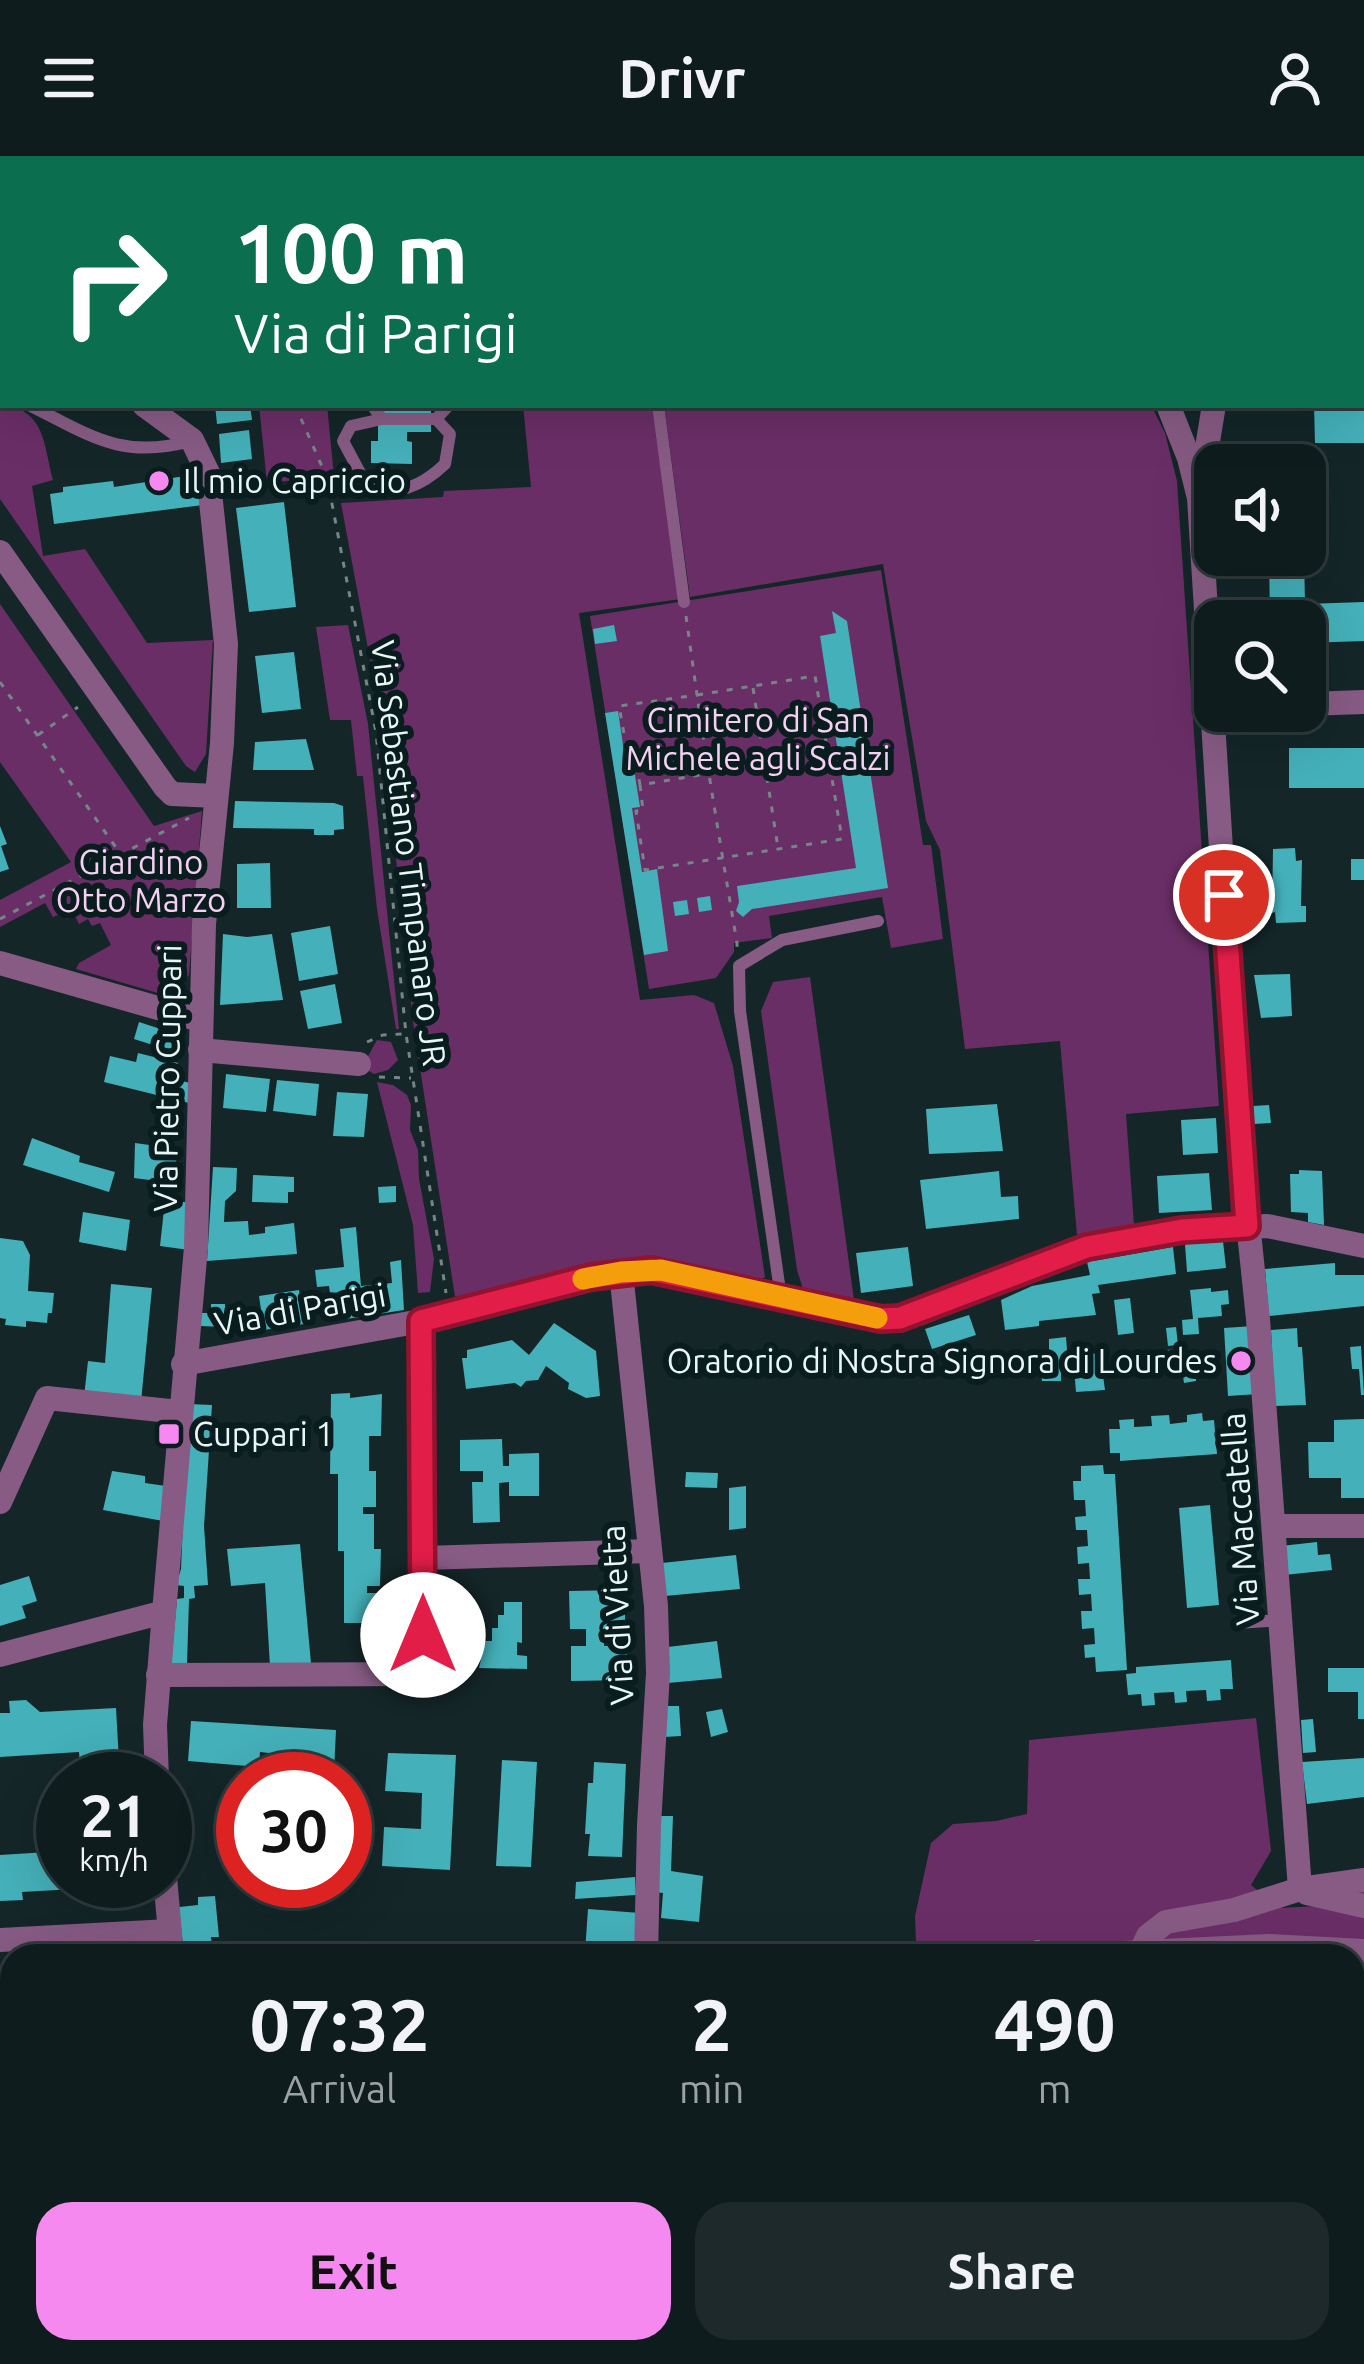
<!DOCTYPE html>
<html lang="en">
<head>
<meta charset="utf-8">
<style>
	body { margin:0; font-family:Ubuntu,sans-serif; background:#1d292b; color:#f1f3f6; height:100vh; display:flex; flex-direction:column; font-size:45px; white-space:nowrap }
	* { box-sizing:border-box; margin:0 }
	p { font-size:39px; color:#9ba1a4 }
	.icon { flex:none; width:66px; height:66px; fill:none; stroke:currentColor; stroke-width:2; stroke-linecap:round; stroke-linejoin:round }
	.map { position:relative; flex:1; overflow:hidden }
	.sheet { position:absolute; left:0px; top:1788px; width:1365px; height:420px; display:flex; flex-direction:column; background:#0f1c1e; border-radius:36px 36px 0 0; box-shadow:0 12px 48px #0002,0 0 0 3px #2f3a3c }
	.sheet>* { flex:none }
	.hud { position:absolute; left:0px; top:0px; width:1365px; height:252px; box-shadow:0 12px 48px #0002,0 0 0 3px #2f3a3c; background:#0b6e4f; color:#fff; overflow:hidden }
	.controls { position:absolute; left:1194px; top:288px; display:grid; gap:24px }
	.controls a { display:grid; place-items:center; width:132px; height:132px; border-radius:24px; background:#0f1c1e; box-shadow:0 12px 48px #0002,0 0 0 3px #2f3a3c; font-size:60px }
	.speed { position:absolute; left:36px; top:1596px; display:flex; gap:24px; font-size:60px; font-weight:700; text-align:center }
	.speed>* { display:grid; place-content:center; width:156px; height:156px; border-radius:50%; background:#0f1c1e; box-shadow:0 12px 48px #0002,0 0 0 3px #2f3a3c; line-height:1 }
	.speed small { font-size:30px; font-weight:400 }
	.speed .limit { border:18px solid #d22; background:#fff; color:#111 }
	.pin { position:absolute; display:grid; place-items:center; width:102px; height:102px; color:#fff; margin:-51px; border:6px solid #fff; border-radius:50%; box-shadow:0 3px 12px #0007 }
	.me { position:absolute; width:132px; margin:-66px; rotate:0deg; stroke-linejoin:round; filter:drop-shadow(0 0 9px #0008) }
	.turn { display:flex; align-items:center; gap:42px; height:252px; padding:0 36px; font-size:54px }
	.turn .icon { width:156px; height:156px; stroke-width:2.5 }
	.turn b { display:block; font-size:84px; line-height:102px }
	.eta { display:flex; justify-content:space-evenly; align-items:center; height:204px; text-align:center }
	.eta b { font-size:72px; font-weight:600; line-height:84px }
	.action { display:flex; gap:24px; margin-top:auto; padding:24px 36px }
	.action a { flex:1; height:138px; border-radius:36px; background:#f589ef; color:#111; font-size:48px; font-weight:600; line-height:138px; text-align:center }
	.action a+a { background:#1d292b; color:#f1f3f6 }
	header { display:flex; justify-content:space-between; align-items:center; height:156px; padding:0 36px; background:#0f1c1e; font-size:54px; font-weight:600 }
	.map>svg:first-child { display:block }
	.green { fill:#692e66 }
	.water { fill:#025c63 }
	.building { fill:#44b0b9 }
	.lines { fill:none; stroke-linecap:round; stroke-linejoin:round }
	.path { stroke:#768687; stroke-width:3; stroke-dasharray:6 9; stroke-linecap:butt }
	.service { stroke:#875b84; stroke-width:12 }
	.minor { stroke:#875b84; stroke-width:24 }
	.tertiary { stroke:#875b84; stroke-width:30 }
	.secondary { stroke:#c079bc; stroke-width:30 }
	.route-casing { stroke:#92132f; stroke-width:30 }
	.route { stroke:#e11d48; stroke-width:21 }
	.slow { stroke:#f59e0b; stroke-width:21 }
	.poi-dot { fill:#f589ef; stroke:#0a1d1e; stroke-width:4.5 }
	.labels { text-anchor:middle; stroke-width:12; stroke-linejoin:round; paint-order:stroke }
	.poi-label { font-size:33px; fill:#eaf6f6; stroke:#0a1d1e; text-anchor:start }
	.park-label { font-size:33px; fill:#f5d0f2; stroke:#0a1d1e }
	.street-label { font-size:33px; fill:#eaf6f6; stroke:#0a1d1e }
</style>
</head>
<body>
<header><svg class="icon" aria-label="menu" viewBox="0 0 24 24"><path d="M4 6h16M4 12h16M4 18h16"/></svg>Drivr<svg class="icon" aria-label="person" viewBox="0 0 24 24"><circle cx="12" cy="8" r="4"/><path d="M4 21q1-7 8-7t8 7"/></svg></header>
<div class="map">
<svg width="1364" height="2208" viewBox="0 0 1364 2208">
	<rect width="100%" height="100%" fill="#142628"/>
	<g class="green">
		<path d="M0,248C45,254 43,285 53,324L32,330L43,400L85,393L147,487L213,484L206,598L195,616L186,610L0,343Z"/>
		<path d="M259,249H327L334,320L267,327Z"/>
		<path d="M523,249H653L681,443L579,457L640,844L694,839L714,847L733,910L765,1121L760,1124L655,1104L599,1106L455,1141L413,866L382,568L341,347L443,341L444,335L531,331Z"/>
		<path d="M664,249H1151L1165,277L1177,325L1219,950L1126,958L1134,1069L1077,1079L1060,885L965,893L940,694L926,665L883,408L690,441Z"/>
		<path d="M881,414L923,689H931L943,783L891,792L882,741L769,760L772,782L734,787V796L716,822L649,833L590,460Z"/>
		<path d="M0,448L154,670L202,655L189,819L176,832L161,838L76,813L79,807L111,789L100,767L92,770L88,763L79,768L75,760L67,763L63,757L53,761L45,747L0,771V744L71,706L0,606Z"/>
		<path d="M348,469L368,568L399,873H396L377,753L363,620H357L351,564H330L316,471Z"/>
		<path d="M810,821L854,1144L803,1133L797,1114L761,855L773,826Z"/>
		<path d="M377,884L391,886L398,904L388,914L374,918L367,914V902Z"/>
		<path d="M377,926L393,929L407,939L411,949L410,974L418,994L419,1023L434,1103L430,1136L418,1137L413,1069Z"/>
		<path d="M1256,1562L1271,1695L1251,1729L1279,1752L1318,1750L1364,1734V1975L1353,1974V1800H870L916,1788L915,1760L931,1687L953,1668L996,1665L1027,1658L1029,1584Z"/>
		<path d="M67,2196H334L308,2208H46Z"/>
	</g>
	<path class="water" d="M1353,1974L1364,1975V2208H308L334,2196H1353Z"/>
	<g class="building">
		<path d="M215,249H250L252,264L217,268Z"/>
		<path d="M378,249H431V276H407V285L412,286V308L371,307V285H378Z"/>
		<rect x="1263" y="249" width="33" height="5"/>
		<path d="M1314,249H1364V287H1315Z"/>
		<path d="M249,274L252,303L221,307L219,278Z"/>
		<path d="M198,318L203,349L54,368L50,338L63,336V331L113,325L114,331Z"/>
		<path d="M284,346L296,451L249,456L236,352Z"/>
		<path d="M1269,399H1304L1305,448L1364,446V485L1305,487V465H1270Z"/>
		<path d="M832,455L847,465L888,732L752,753L743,761L736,755L739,746L737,730L856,712L820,480L836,477Z"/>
		<path d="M614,469L617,485L595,488L593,473Z"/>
		<path d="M294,496L301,553L262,557L255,500Z"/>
		<path d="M618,555L626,609L633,607L640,651L632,652L642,716L657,713L668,795L644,799L605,557Z"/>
		<path d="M306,583L314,614H253L255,586Z"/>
		<rect x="1289" y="592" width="75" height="40"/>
		<path d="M235,645L334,647L343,650L344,673L334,674V679H314V673L233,672Z"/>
		<path d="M0,670L7,688L1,690L9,713L0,716Z"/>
		<path d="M1295,692L1296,705L1302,704L1301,750H1306V766L1276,767L1275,756L1272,757L1273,693Z"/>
		<rect x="1351" y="703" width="13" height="21"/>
		<path d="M270,707L271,752H237V708Z"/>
		<path d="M710,740L712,754L699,756L697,742Z"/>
		<path d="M687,744L689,758L675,760L673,746Z"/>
		<path d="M330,770L338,818L299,825L291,777Z"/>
		<path d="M223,778L247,781L272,778L283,844L220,849Z"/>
		<path d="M1290,818L1292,860L1261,862L1254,819Z"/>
		<path d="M335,828L342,867L308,873L300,835Z"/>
		<path d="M139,866L182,880L178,897L134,883Z"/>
		<path d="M138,897L178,907L174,923L194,928L189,947L104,926L110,900L136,906Z"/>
		<path d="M226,918L270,923L266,956L223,952Z"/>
		<path d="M277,924L319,928L316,960L273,955Z"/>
		<path d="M337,936L368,938L364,981L333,980Z"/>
		<path d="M997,948L1003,995L929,998L926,953Z"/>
		<path d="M1269,949L1271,967L1254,968L1253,950Z"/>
		<path d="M1216,962L1218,997L1183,999L1181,964Z"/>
		<path d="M32,982L80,1000L79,1006L115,1016L109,1036L23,1009Z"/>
		<path d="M135,987L178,993L173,1027L134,1022Z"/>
		<path d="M213,1011L237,1012L236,1035L225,1045L224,1066L248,1065L249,1079L265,1077V1071L294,1067L297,1098L207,1105Z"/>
		<path d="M1299,1014L1322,1015L1324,1069L1308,1066V1057L1291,1056L1290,1018H1299Z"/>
		<path d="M999,1015L1001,1041L1018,1040L1019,1063L926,1073L920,1024Z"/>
		<path d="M1209,1017L1212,1054L1159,1057L1157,1020Z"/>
		<path d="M253,1019L294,1021V1036H288V1047L252,1046Z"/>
		<path d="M396,1030V1046L379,1047L378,1031Z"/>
		<path d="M165,1044L193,1047L189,1094L160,1090Z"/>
		<path d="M83,1056L130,1064L126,1095L79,1086Z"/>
		<path d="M356,1071L361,1130L392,1127L390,1106L401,1104L404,1154L346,1163L343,1136L330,1137L329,1130L317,1131L315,1114L344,1111L340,1073Z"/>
		<path d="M0,1082L23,1085L30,1099L28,1135L54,1137L52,1157H48L47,1167L26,1165V1171L5,1169L6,1163L0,1162Z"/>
		<path d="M1223,1085L1226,1112L1187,1116L1185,1088Z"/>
		<path d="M908,1091L913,1130L861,1137L856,1097Z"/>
		<path d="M1173,1091L1176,1118L1098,1129L1100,1137L1092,1138L1096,1159L1039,1165V1170L1005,1174L1001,1144L1032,1130L1090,1119L1087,1106Z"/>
		<path d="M1335,1107V1119H1364V1150L1269,1160L1265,1113Z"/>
		<path d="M111,1128L152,1132L141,1246L84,1241L88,1205L105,1207Z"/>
		<path d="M1211,1132V1136L1228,1134L1229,1148L1221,1149L1222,1160L1198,1162L1199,1178L1183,1179L1182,1164L1193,1163L1190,1134Z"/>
		<path d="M299,1134L304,1168L264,1174L259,1140Z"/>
		<path d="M1130,1142L1134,1177L1118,1179L1114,1144Z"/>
		<path d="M211,1148H225V1171L200,1170V1157H211Z"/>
		<path d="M969,1159L976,1179L932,1193L925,1173Z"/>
		<path d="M554,1167L596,1195L600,1240L586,1242L568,1233L569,1227L546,1210L538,1224L526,1225L521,1231L515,1227L466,1233L462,1202H467V1194L512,1184L529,1199Z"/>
		<path d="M1253,1170L1258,1238L1228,1240L1224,1172Z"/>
		<path d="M1176,1171L1178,1189L1168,1190L1166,1172Z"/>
		<path d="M1297,1172L1298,1191H1302L1306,1249L1275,1250L1271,1174Z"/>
		<path d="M1066,1181L1068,1207L1061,1208V1225H1042L1039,1198L1049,1196V1183Z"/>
		<path d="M1361,1190L1364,1239H1361L1359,1213H1352L1350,1191Z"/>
		<path d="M1177,1193L1178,1210L1168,1211L1167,1194Z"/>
		<path d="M1100,1197L1105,1234L1076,1236L1073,1200Z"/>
		<path d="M1196,1203V1225L1184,1227L1181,1206Z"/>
		<path d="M350,1237V1242L382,1238L381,1280H369V1315H376V1351H363V1358H374V1393H381L380,1430H367V1437H380V1467H344V1395H338V1318H330L331,1238Z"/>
		<path d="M188,1248L212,1249L204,1370L208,1429L194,1430L195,1442L189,1443L187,1509H171L177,1443L184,1442V1430L176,1429L181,1413Z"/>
		<path d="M1202,1257L1203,1265L1214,1264L1217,1298L1120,1305V1297H1110L1109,1273H1120L1119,1264L1134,1263V1271L1152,1270L1151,1260L1169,1259L1170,1268L1187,1266V1259Z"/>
		<path d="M1364,1263V1342H1341V1322H1309L1308,1286H1334V1264Z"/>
		<path d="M502,1283L503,1310H509V1298L539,1297V1340H509V1326L499,1327L500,1366L473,1367L472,1326H483V1315H460V1284Z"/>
		<path d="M1103,1309L1104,1318H1115L1127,1514L1096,1516L1095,1501L1085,1502L1084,1489L1095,1488L1094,1472L1082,1473L1081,1455H1092L1091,1438L1079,1439L1078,1423H1090L1089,1407L1078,1408L1077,1391L1088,1390L1087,1374H1076L1075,1361L1086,1360L1085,1344H1074L1073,1325H1081V1310Z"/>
		<path d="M112,1315L145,1320V1327L166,1330L163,1365L103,1354Z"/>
		<path d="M686,1316L718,1317L717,1332L685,1331Z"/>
		<path d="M746,1330V1372L729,1374V1332Z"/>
		<path d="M1210,1349L1219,1449L1187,1452L1179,1352Z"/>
		<path d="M1317,1386L1318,1399L1330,1398L1332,1414L1284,1419L1281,1390Z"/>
		<path d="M300,1388L311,1507L270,1510L265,1427L231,1430L227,1393Z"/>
		<path d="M736,1399L740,1433L665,1440L662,1407Z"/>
		<path d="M29,1420L37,1445L22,1450L26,1462L0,1470V1429Z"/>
		<path d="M625,1434V1472L604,1473V1490H627L628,1524L571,1525V1490H586V1473H570L569,1435Z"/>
		<path d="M504,1446H522V1487L517,1486V1499L527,1500V1513L479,1512L485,1485H492V1472H498V1459H504Z"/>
		<path d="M717,1485L722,1522L668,1527V1491Z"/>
		<path d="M1231,1504L1233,1533H1220L1221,1544L1207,1545L1206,1534L1186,1535L1187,1546L1175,1547L1174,1536L1154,1537L1155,1549L1142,1550L1141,1538L1128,1539L1126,1518L1136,1517V1511Z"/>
		<path d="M1328,1512H1364V1563H1358V1536H1328Z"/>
		<path d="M26,1544L40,1556L116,1552L120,1623H81L79,1596L0,1601V1557H10L9,1545Z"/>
		<path d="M666,1550H679L681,1580L664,1581Z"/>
		<path d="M722,1553L728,1576L711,1581L706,1556Z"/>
		<path d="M1313,1563L1316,1596L1303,1597L1301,1564Z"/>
		<path d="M191,1565L336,1574L334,1615H311V1623H296V1614L268,1611L269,1597L260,1596L259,1611L188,1605Z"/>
		<path d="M388,1597L456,1599L450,1714L382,1710L384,1671L421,1673L422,1637L385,1635Z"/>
		<path d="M1364,1602V1641L1307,1648L1302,1606Z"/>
		<path d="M502,1604L537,1606L531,1711L496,1710Z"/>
		<path d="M594,1606L626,1608L622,1701L588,1700L590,1678H585L588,1627H593Z"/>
		<path d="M656,1660H673L671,1715L703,1720L699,1766L661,1762L663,1737L654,1736Z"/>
		<path d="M63,1695V1725H126V1730L22,1736L23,1744L0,1745V1699Z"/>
		<path d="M635,1721L636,1739L575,1743L576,1726Z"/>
		<path d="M215,1740L219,1781H211L213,1800H184L179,1751L198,1749V1741Z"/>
		<path d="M588,1753L640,1757L637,1800L585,1796Z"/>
		<path d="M12,1856V1900L0,1901V1857Z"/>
		<path d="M12,1989V2044L0,2045V1990Z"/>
		<path d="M0,2112L12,2114V2146L0,2144Z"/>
	</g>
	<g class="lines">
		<g class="path">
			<path d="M295,249L327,322L376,576L406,878L446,1137"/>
			<path d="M686,460L697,539L619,550L629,606H636L640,629L825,598"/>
			<path d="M0,526L124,703"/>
			<path d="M753,532L778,692"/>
			<path d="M38,579L78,551"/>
			<path d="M640,629L643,654L636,655L645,714L842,683L815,520L697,539C709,622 723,704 737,787V791"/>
			<path d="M0,763L189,662"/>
			<path d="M367,886L383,879L403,878"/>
			<path d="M379,921L411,922"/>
			<path d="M960,1800L1041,1785"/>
			<path d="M1353,1822H1364"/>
			<path d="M1353,1905L1364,1906"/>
			<path d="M46,2208L65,2197"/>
			<path d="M137,2208L157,2196"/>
			<path d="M222,2208L248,2196"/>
		</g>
		<g class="service">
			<path d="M29,249C90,279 120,304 191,285"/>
			<path d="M372,249L382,263H436L449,249"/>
			<path d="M658,249L684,446"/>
			<path d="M382,263L351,270L343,285L366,328C395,343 423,329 445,308L450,278L436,263"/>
			<path d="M781,1142L740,855L739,810L782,784L878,765"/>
			<path d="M1237,1467L1281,1464"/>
		</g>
		<g class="minor">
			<path d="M728,0V3"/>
			<path d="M0,119L3,122"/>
			<path d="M0,185L3,179"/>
			<path d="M1168,249L1189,302L1199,342L1239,980L1258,1163L1300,1733"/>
			<path d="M1201,328L1214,249"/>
			<path d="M0,396L165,631L172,638L216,640"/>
			<path d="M1305,548L1364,546"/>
			<path d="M0,807L200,864"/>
			<path d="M200,894L359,908"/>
			<path d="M621,1116L656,1450L658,1517L649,1669L646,1800"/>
			<path d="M183,1208L421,1165L591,1121L639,1114L672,1117L890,1163L919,1158L1074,1095L1157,1077L1267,1070L1364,1090"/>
			<path d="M0,1346L47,1242L179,1256"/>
			<path d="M1274,1370H1364"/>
			<path d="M424,1402L650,1395"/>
			<path d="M0,1499L164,1456L196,1091L204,768L222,587L226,488L208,317L192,284L144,249"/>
			<path d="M158,1519L423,1518L421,1165"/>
			<path d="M157,1623L155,1569L164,1456"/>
			<path d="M165,1721L172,1800"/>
			<path d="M1307,1737L1364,1750"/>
			<path d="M0,1784L169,1775"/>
			<path d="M1142,1793L1148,1780L1166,1766L1234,1754L1300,1733L1364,1724"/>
			<path d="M1058,1800L1268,1790L1364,1795"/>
			<path d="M0,1949L12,1948"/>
			<path d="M0,2092L12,2094"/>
			<path d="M84,2208L106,2196"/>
		</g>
		<path class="tertiary" d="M1183,0V3"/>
		<g class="secondary">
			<path d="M1362,150H1364"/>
			<path d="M1362,180H1364"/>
			<path d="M0,202H3"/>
			<path d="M0,226L3,225"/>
		</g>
	</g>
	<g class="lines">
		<g class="route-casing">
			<path id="route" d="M423,1479L421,1165L591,1121L651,1114L881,1163L900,1162L1087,1091L1182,1074L1247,1070L1224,739"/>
		</g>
		<use href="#route" class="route"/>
		<path class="slow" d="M583,1123L621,1116L661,1114L877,1162"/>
	</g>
	<g class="poi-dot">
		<circle cx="159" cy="325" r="12"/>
		<circle cx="1241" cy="1205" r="12"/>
		<rect x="157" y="1266" width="24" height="24" rx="6"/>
	</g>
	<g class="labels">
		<g class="poi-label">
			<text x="183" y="337">Il mio Capriccio</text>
			<text x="1217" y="1217" text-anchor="end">Oratorio di Nostra Signora di Lourdes</text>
			<text x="193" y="1290">Cuppari 1</text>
		</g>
		<g class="park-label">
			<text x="758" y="576">Cimitero di San<tspan x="758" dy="38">Michele agli Scalzi</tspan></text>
			<text x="141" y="718">Giardino<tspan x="141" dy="38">Otto Marzo</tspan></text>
		</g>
		<g class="street-label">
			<text transform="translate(409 697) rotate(83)" y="12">Via Sebastiano Timpanaro JR</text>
			<text transform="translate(167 922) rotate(-89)" y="12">Via Pietro Cuppari</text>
			<text transform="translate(300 1153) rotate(-10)" y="12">Via di Parigi</text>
			<text transform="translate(1240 1363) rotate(-94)" y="12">Via Maccatella</text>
			<text transform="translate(617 1459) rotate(-93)" y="12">Via di Vietta</text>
		</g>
	</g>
</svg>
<div class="controls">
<a><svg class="icon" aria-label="sound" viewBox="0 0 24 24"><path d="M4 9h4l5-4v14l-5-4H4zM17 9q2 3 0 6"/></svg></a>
<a><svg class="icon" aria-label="search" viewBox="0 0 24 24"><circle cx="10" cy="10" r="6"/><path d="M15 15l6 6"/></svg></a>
</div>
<div class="speed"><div>21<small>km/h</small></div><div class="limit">30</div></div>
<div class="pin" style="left:1224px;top:739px;background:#d93025"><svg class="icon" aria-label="arrive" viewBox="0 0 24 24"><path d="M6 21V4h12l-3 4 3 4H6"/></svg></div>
<svg class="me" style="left:423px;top:1479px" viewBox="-20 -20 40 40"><circle r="19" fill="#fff"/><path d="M0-13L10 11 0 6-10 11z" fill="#e11d48"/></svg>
<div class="hud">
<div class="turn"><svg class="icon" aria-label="right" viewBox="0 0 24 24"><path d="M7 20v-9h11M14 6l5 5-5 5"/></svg><div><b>100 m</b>Via di Parigi</div></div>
</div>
<section class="sheet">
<div class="eta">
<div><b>07:32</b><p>Arrival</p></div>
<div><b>2</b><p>min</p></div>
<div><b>490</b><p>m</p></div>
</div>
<div class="action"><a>Exit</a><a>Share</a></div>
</section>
</div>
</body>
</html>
